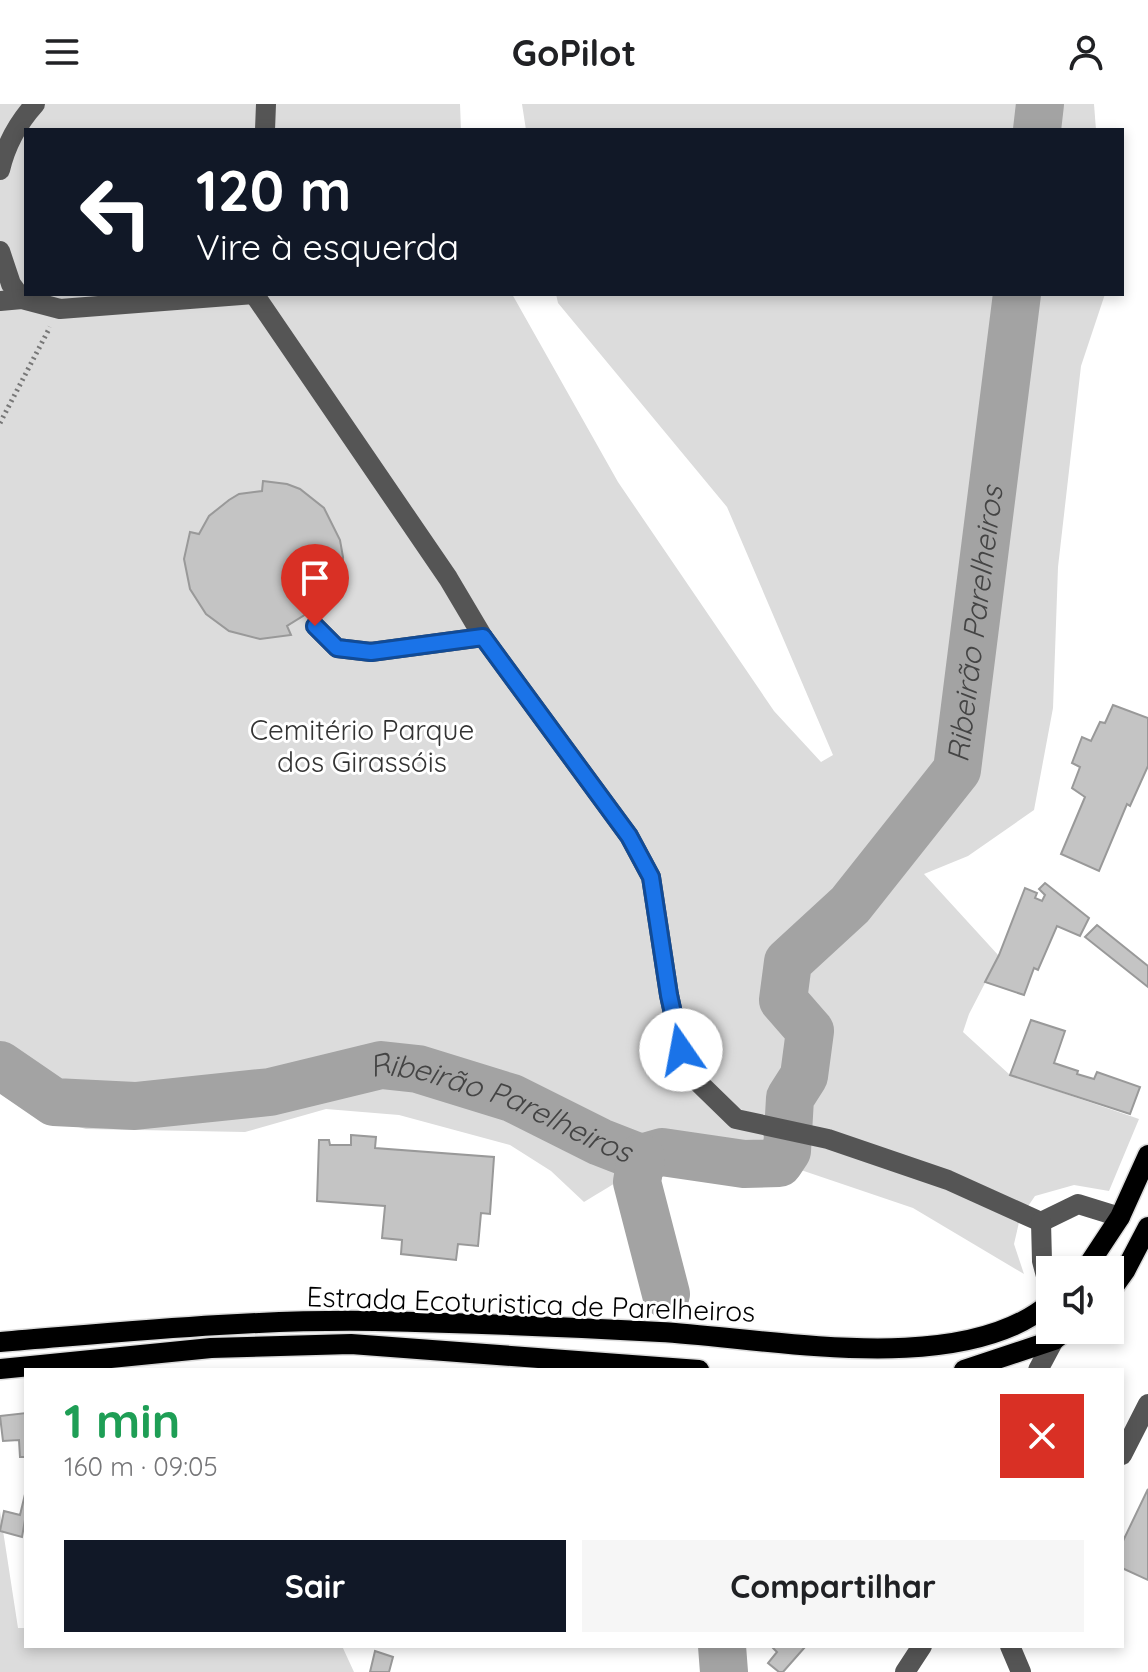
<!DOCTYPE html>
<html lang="pt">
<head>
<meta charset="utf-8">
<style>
	body { margin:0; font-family:Quicksand,sans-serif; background:#f6f6f6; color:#202124; height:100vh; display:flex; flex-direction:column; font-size:30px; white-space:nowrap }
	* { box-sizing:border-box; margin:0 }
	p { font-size:26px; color:#757577 }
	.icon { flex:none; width:44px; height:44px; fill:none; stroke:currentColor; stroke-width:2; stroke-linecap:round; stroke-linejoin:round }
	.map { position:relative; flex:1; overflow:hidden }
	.sheet { position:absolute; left:24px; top:1264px; width:1100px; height:280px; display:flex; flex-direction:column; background:#fff; border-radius:0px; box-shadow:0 4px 12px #0003 }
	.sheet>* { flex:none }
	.guide { position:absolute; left:24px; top:24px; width:1100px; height:168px; border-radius:0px; box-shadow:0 4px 12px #0003; background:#111827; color:#fff; overflow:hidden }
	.fabs { position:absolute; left:1036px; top:1152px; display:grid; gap:16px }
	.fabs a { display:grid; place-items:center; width:88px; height:88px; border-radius:0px; background:#fff; box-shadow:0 4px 12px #0003; font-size:40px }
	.pin { position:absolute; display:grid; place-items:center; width:68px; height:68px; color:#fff; margin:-82px -34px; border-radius:50% 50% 50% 0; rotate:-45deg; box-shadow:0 0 8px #0007 }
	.pin .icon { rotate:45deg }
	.me { position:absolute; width:88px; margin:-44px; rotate:348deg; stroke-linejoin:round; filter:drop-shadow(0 0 6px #0008) }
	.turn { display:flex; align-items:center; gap:28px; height:168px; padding:0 40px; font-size:36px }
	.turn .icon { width:104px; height:104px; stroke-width:2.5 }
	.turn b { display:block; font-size:56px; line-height:68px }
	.round { display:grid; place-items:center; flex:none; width:84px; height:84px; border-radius:0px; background:#f6f6f6 }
	.head { display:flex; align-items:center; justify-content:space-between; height:136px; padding:0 40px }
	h1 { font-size:48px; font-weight:800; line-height:60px; color:#1e9e55 }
	.action { display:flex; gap:16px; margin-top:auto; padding:16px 40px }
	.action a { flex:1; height:92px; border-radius:0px; background:#111827; color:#fff; font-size:32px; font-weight:800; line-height:92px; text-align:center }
	.action a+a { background:#f6f6f6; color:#202124 }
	header { display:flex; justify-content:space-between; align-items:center; height:104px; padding:0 40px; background:#fff; font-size:36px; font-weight:800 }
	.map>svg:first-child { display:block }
	.green { fill:#dcdcdc }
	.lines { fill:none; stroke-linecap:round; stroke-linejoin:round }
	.river { stroke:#a3a3a3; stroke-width:48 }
	.building { fill:#c4c4c4; stroke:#999; stroke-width:2 }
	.major-casing { stroke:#dbdbdb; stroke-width:23 }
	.path { stroke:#777; stroke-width:5; stroke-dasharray:2 4; stroke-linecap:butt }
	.minor { stroke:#555; stroke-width:20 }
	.major { stroke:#000; stroke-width:20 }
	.route-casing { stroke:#114b97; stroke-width:20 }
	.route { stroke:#1a73e8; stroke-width:14 }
	.labels { text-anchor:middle; stroke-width:6; stroke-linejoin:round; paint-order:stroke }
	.park-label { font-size:28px; fill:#333; stroke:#fff }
	.street-label { font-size:28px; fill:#000; stroke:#fff }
	.water-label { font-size:30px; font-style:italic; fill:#444; stroke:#fff }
</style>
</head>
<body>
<header><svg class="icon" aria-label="menu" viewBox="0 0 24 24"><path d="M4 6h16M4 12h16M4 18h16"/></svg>GoPilot<svg class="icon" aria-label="person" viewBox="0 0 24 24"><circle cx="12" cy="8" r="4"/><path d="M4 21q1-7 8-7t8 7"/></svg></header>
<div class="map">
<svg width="1148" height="1568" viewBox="0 0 1148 1568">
	<rect width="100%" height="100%" fill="#fff"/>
	<g class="green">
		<path d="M0,0H460L461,26H26V190H512L618,378L774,607L821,658L833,651L727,403L558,199L556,190H1105L1081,262L1058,463L1053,604L1034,706L968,752L924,770L999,852L969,910L963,928L1010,971L1139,1015L1109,1087L1074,1081L1035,1092L1020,1114L1014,1140L1024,1170L913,1104L795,1064C781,1066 770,1076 754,1076C733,1075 714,1068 693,1064C646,1055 622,1076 584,1098L551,1067L510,1041L399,1011L326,1005L245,1028L86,1025L35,1011L0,975Z"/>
		<path d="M522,0H1094L1096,26H526Z"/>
		<path d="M0,1407L18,1524H26V1542H342L354,1568H0Z"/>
	</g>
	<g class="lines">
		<g class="river">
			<path d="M1037,26L1040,0"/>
			<path id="s1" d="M0,961L54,998L135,1002L270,988L381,961L418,965L512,994L600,1038L641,1054L662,1048L744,1060L779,1059L787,1047L790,994L804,972L810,927L783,896L788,858L850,801L957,666L1017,190"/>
			<path d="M641,1054L637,1078L666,1190"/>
			<path d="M722,1542L724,1568"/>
		</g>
	</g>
	<g class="building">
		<path d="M263,377L287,380L300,385L324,404L340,436L343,453L342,472L337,487L323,509L316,504L287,522L291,531L260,535L229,527L206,510L190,485L184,455L190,428L199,430L209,412L229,396L239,390L262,387Z"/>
		<path d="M1113,601L1148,614V662L1130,702L1127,700L1099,767L1061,750L1085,693L1072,684L1080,663L1072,659L1082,633L1091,637L1100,618L1105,619Z"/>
		<path d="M1045,779L1089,814L1080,832L1057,822L1038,866L1034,864L1024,891L985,878L999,851L1025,784L1037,789L1035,794L1042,797L1045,791L1039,785Z"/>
		<path d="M1097,821L1148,862V883L1085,833Z"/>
		<path d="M1031,916L1065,927L1054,959L1078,967L1077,970L1094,975L1097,968L1140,983L1130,1010L1010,971Z"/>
		<path d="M351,1031L376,1033L375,1044L494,1053L490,1110L481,1109L478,1142L458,1140L456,1156L401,1150L402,1136L382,1134L385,1102L317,1097L319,1036H329L330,1041H351Z"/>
		<path d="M26,1309V1353H20L19,1336L3,1337L0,1312Z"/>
		<path d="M1148,1385V1476L1122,1464V1439Z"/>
		<path d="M26,1386V1410L22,1433L0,1427L4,1407L20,1411Z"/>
		<path d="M774,1542H804L805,1543L783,1568H779L768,1559L777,1548L773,1544Z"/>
		<path d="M375,1547L393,1553L389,1568H370Z"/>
	</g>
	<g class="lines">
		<g class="major-casing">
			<g id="major">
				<path d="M1085,1166L1120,1113L1148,1051"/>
				<path d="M1110,1188L1125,1167L1148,1123"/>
				<path d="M0,1238C125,1228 250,1215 375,1217C470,1219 565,1223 660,1228C769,1234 961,1275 1050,1199"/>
				<path d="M0,1265L211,1244L351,1240L699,1266"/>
				<path d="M964,1266L1054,1236L1067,1226"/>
			</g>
		</g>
		<path class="path" d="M0,319L50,223"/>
		<g class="minor">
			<path d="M265,26L266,0"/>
			<path d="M0,66C6,40 17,20 35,0"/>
			<path d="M0,147L11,180L22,195"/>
			<path d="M254,190L448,474L483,533L629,732L651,773L669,891L681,946L699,979L736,1015L828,1035L948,1076L1041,1118L1078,1100L1120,1113"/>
			<path d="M0,197L22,195L60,205L254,190"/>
			<path d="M315,522L337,544L371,548L483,533"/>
			<path d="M1041,1118L1042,1157L1050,1187"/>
			<path d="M1038,1266L1054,1236"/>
			<path d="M1122,1351L1148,1300"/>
			<path d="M1010,1542L1021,1568"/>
			<path d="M905,1568L922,1542"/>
		</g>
		<use href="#major" class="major"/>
	</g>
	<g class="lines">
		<g class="route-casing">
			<path id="route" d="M315,522L337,544L371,548L483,533L629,732L651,773L669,891L681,946"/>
		</g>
		<use href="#route" class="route"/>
	</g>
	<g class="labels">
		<g class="park-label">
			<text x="362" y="636">Cemitério Parque<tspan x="362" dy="32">dos Girassóis</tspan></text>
		</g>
		<g class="street-label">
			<text transform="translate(531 1200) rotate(2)" y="10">Estrada Ecoturistica de Parelheiros</text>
		</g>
		<g class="water-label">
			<text dy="10" stroke="none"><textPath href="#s1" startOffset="1436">Ribeirão Parelheiros</textPath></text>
			<text dy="10" stroke="none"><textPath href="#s1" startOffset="524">Ribeirão Parelheiros</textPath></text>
		</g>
	</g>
</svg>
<div class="fabs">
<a><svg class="icon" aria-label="sound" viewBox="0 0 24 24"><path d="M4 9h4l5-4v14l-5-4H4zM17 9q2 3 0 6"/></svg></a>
</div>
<div class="pin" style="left:315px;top:522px;background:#d93025"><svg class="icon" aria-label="arrive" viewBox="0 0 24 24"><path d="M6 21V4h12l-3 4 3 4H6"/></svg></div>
<svg class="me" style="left:681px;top:946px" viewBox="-20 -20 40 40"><circle r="19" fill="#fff"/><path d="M0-13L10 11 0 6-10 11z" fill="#1a73e8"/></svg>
<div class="guide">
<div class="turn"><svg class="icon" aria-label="left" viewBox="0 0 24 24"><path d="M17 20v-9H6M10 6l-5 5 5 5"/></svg><div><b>120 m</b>Vire à esquerda</div></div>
</div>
<section class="sheet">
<div class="head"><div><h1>1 min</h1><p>160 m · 09:05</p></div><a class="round" style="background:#d93025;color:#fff"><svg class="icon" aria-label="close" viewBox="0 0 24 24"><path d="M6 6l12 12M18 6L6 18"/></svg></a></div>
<div class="action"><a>Sair</a><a>Compartilhar</a></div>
</section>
</div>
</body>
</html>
